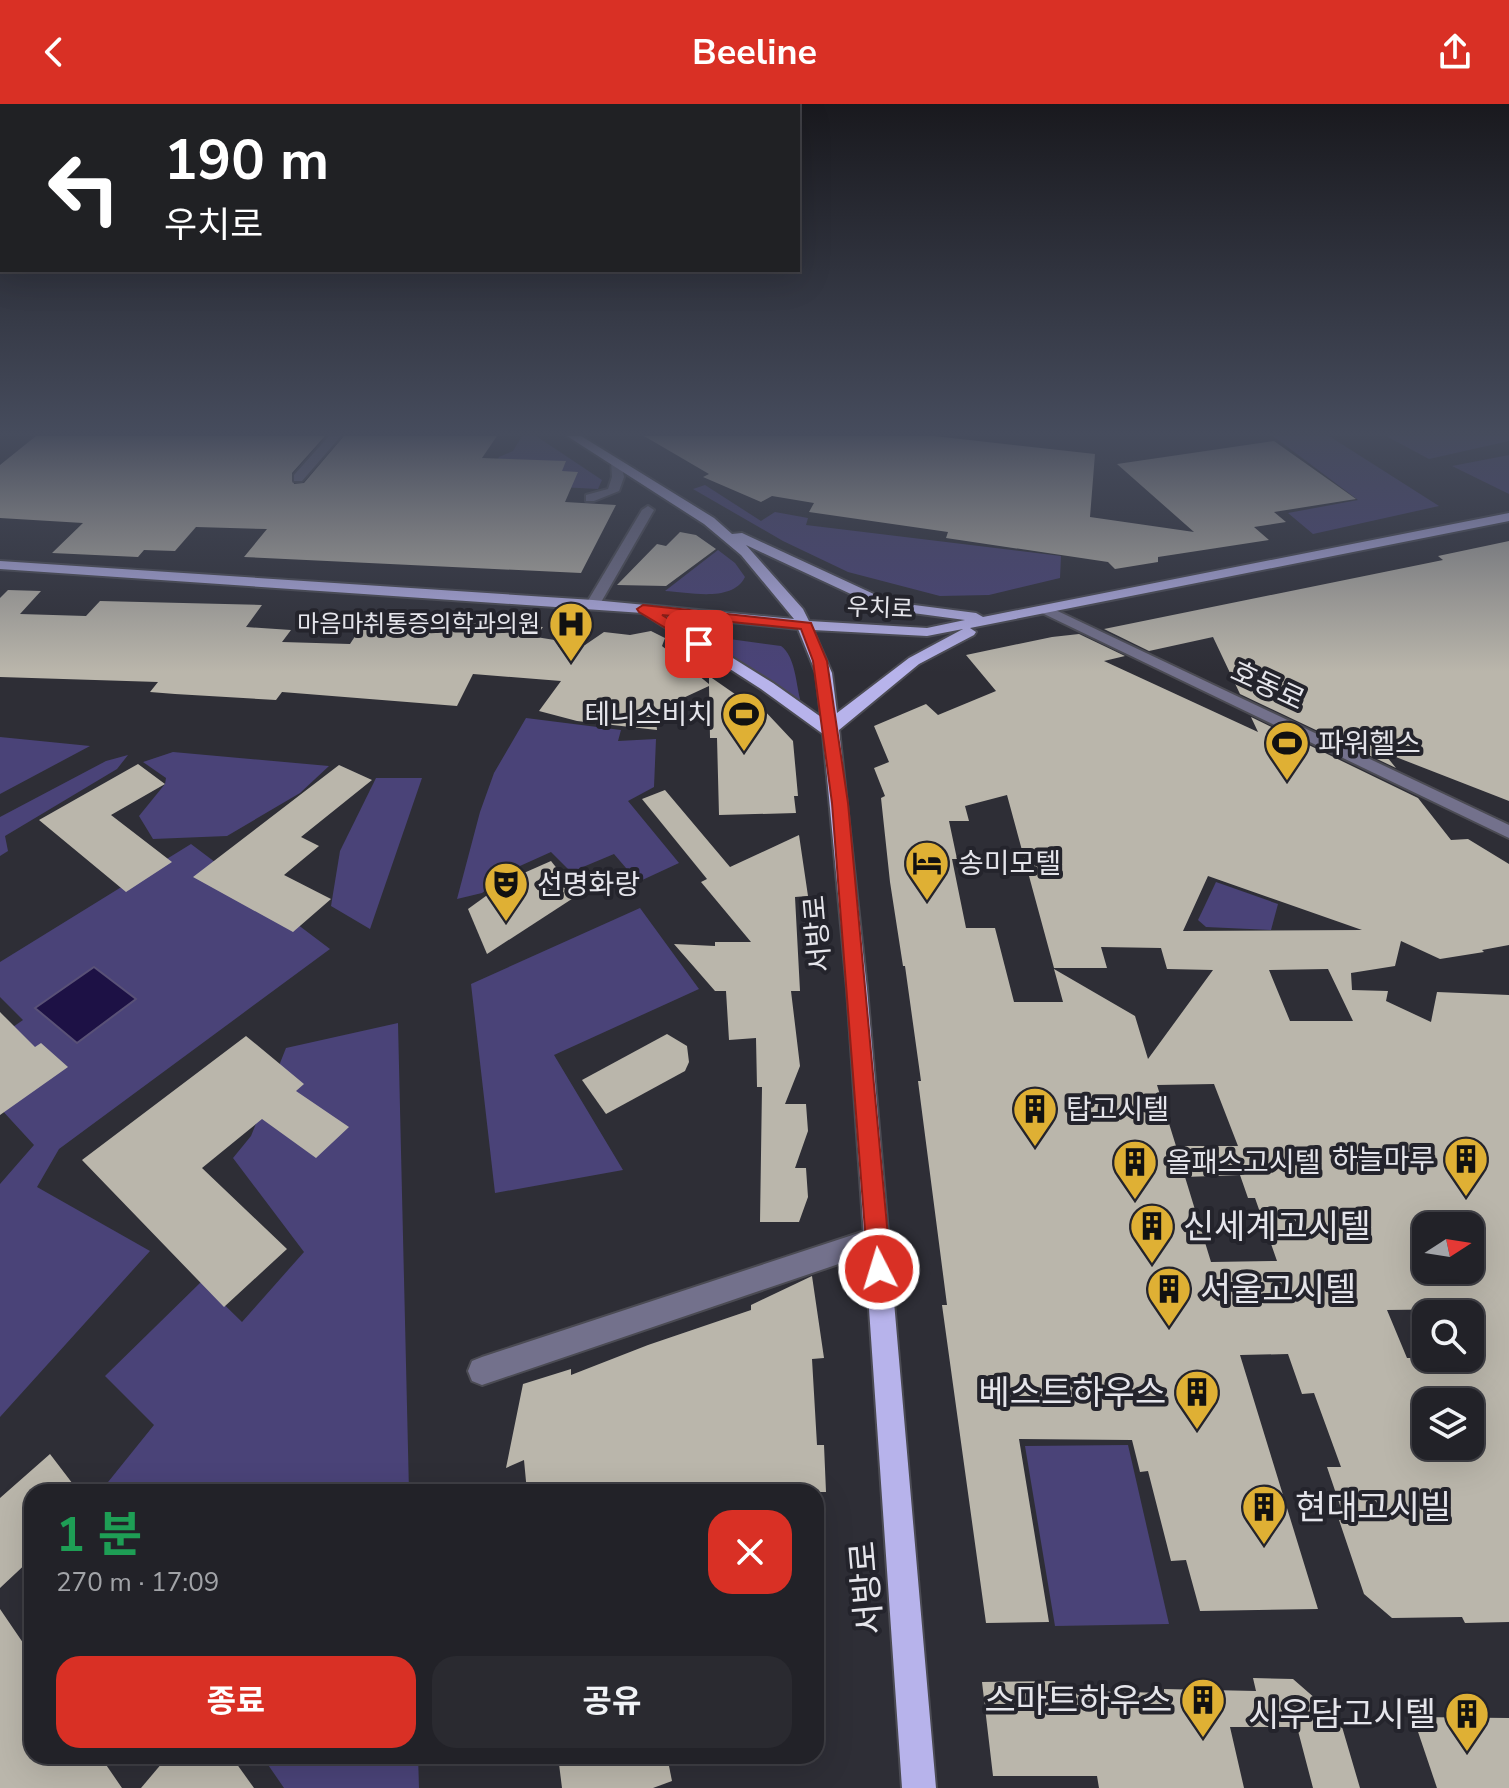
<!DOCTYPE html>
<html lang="ko">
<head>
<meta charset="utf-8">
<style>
	body { margin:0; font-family:"Nunito Sans","Noto Sans KR",sans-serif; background:#2a2a30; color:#f1f3f6; height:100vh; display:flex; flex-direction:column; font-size:30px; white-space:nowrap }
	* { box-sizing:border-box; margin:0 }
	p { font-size:26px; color:#a2a4a8 }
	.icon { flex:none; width:44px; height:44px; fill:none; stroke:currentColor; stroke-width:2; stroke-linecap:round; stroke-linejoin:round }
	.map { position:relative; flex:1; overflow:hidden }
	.sheet { position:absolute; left:24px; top:1380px; width:800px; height:280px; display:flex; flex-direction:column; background:#222228; border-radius:24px; box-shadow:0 8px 32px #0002,0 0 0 2px #3f3f45 }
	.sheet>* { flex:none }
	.banner { position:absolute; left:0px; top:0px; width:800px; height:168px; box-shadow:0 8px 32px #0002,0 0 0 2px #3f3f45; background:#202124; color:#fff; overflow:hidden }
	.needle { width:52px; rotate:78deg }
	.fabs { position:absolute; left:1412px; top:1108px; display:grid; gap:16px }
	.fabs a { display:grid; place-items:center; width:72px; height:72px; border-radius:16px; background:#222228; box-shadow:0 8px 32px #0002,0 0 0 2px #3f3f45; font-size:40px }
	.pin { position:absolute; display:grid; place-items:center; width:68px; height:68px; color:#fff; margin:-34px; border-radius:16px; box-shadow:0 4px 12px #0006 }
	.me { position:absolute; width:88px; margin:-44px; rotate:355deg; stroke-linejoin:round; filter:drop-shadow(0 0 6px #0008) }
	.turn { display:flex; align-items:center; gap:28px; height:168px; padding:0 32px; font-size:36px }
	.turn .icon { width:104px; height:104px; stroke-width:2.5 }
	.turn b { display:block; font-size:56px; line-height:68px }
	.round { display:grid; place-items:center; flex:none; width:84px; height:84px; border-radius:24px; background:#2a2a30 }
	.overview { display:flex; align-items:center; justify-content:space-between; height:136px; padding:0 32px }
	h1 { font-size:48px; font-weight:700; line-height:60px; color:#1e9e55 }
	.button { display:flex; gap:16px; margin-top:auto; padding:16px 32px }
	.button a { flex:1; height:92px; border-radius:24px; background:#d93025; color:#fff; font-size:32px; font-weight:700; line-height:92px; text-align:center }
	.button a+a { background:#2a2a30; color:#f1f3f6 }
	header { display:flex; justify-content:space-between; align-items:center; height:104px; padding:0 32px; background:#d93025; color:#fff; font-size:36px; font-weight:700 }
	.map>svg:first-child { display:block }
	.green { fill:#4a4378 }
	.water { fill:#1d1145; stroke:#595177; stroke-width:2 }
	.building { fill:#bab6ab; fill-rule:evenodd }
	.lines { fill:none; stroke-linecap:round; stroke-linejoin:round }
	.minor-casing { stroke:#4b4b53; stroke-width:4 }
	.major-casing { stroke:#4b4b53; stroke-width:4 }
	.minor { fill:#73718c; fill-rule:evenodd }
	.major { fill:#b7b3eb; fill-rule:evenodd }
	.route { fill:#d93025; stroke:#8d1f18; stroke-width:2 }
	.labels { text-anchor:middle; stroke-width:8; stroke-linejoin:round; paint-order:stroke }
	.far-street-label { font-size:24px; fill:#e5e5eb; stroke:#24242c }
	.far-poi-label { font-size:24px; fill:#e5e5eb; stroke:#24242c; text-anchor:end }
	.street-label { font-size:28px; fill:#e5e5eb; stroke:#24242c }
	.poi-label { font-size:28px; fill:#e5e5eb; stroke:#24242c; text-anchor:start }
	.near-poi-label { font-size:34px; fill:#e5e5eb; stroke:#24242c; text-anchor:start }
	.near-street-label { font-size:34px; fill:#e5e5eb; stroke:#24242c }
</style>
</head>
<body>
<header><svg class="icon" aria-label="back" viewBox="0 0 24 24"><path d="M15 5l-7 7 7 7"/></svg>Beeline<svg class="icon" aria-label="share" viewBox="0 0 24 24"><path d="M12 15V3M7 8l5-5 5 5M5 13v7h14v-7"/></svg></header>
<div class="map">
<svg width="1509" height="1684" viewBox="0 0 1509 1684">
	<rect width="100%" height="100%" fill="#2e2e36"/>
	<g class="green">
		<path d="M522,332H536L602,376L598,385L484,379L499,353L513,347Z"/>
		<path d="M1273,332H1329L1439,402L1313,430L1288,409L1358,396Z"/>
		<path d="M1386,332H1509V337L1429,355Z"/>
		<path d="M1509,351V390L1452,362Z"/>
		<path d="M705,381L761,417L775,408L808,414L806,421L1061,452L1060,474L989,491L940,492L848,468L783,437L693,385Z"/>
		<path d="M718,446L735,459L745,473C732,499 689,488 665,487Z"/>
		<path d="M693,530L781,542C795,552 796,579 800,595L798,599Z"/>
		<path d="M526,614L621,626L618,637L656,635L654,683L628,697L679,759L638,778L614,750L571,768L551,748L511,766L482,789L457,795L480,708L494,669Z"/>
		<path d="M0,633L90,642L0,690Z"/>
		<path d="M173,648L329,662L300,689L227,732L153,735L139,712L165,680L166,674L143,658Z"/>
		<path d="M128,651L117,665L5,732L8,747L0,752V713L106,657Z"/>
		<path d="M376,674H422L370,825L331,802L340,747Z"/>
		<path d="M191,740L330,845L59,1045L37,1083L150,1147L0,1313V1080L34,1041L0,1004V932L23,916L0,893V858Z"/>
		<path d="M1216,778L1278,800L1271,826L1206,823L1198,816Z"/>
		<path d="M640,804L699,885L554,951L623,1066L495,1089L471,880Z"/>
		<path d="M398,919L409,1388H100L154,1321L105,1272L201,1178L242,1218L304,1148L233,1054L251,1032L286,944Z"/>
		<path d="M1128,1341L1169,1520L1055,1522L1025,1342Z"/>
		<path d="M262,1652H418L419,1684H284Z"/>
	</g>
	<path class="water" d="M94,863L136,895L77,939L35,904Z"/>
	<g class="building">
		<path d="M36,332H325L292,369L294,380L304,379L344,332H497L482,354L566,357L562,367L578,368L565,398L616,401L581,469L244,453L267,425L196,423L175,447L144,446L138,453L52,449L83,419L0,414V361Z"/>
		<path d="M644,332H934L1095,350L1090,413L1194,428L1117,360L1274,337L1356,395L1274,408L1286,418L1254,423L1269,436L1158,453V458L1115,465L1108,458L946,434L948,428L809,408L814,399L772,392L761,398L703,373L709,370Z"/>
		<path d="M680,428L696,431L716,445L666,482L617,481L657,440L666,442Z"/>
		<path d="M1509,437V697L1383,648L1396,664L1240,590L1213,533L1149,547L1104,525L1443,456L1438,452Z"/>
		<path d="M8,486L41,487L20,510L86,512L100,497L262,501L246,523L291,526L282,538L350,540L369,511L543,523L536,533L561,537L558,543L564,538L585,541L604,528L630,531L651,527L665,534L662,542L709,580V572L755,604L760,602L793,637L798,692H794L796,709L719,711L717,634H710L709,582L655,607L657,626L577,617L539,607L561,577L473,570L457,602L282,588L276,596L175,590L150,588L158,578L0,573V494Z"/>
		<path d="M1079,530L1125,552L1104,557L1258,628L1251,613L1418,694L1451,736L1468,735L1509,760V841L1482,846L1484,848L1440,855L1401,837L1395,862L1351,869L1352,886L1388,887L1386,897L1431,918L1437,888L1509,891V1518L1465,1519L1462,1513L1392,1514L1364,1490L1339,1416H1345L1327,1363H1341L1314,1289L1302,1290L1288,1250L1240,1251L1318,1505L1200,1507L1186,1456L1171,1457L1148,1367L1140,1368L1132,1336L1019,1335L1049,1518L986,1519L942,1201H947L918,977H921L905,862H903L890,778L881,694L885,692L874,664L889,658L874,622L926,600L938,611L996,587L966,551L1052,533ZM1007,691L1054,864H1107L1101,843L1161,844L1167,865L1213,866L1148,955L1135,912L1054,865L1063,898H1014L995,824H966L952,755H957L949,717H969L965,702ZM1208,772L1362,826L1183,827ZM1328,865L1353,917H1290L1269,866ZM1214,980L1238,1042H1176L1157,981ZM1240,1071L1248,1094H1255L1277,1157L1211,1158L1185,1073ZM1426,1122H1470V1166H1426ZM1470,1205V1254H1407L1387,1206ZM1426,1298H1470V1342H1426Z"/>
		<path d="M138,660L165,680L111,711L172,758L126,788L39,716Z"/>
		<path d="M339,661L372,676L301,733L319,742L284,771L331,795L293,828L193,773Z"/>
		<path d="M665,686L730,763L799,731L808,792L795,793L800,887H791L800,962L785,1000H806L808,1027L795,1064H806L808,1093L799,1118H760L762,983H757L756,934L729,936L726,887H715L674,840L715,842V838H751L701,778L707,775L642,695Z"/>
		<path d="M551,757L578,791L487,850L468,805L508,776Z"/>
		<path d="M0,908L35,943L41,939L68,963L0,1011Z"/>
		<path d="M667,930L687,942L689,958L685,967L606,1010L582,976Z"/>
		<path d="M246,932L304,980L296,987L349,1023L316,1054L262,1015L202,1064L287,1145L224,1203L82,1056Z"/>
		<path d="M812,1172L824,1254L812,1255L817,1341H824L826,1388H527L524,1356L506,1364L523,1280L571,1265V1271L648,1241L751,1206V1201Z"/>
		<path d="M50,1350L79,1388H32V1454L0,1484V1394Z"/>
		<path d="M0,1505L32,1552V1652H100L122,1684H0Z"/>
		<path d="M1253,1574L1293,1575L1340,1616L1360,1684H1313L1297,1623H1230L1244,1684H1099L1097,1672H993L982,1578L1055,1577L1057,1586L1164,1589V1585L1256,1587Z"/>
		<path d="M1413,1613L1509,1614V1684H1437Z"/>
		<path d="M168,1652H231L254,1684H141Z"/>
		<path d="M558,1652H667L672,1677L653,1684H562Z"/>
	</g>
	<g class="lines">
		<g class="minor-casing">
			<g id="minor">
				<path d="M329,332H341L302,377H294V371Z"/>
				<path d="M611,356L621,359L624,373L619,387L594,397H586V391L608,385L612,373Z"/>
				<path d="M648,402L654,406L600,500L598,503H588L586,500L642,406Z"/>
				<path d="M1047,502L1509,721V734L1042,509L1040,506Z"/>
				<path d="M877,1123L886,1127L889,1135L886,1143L877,1147L482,1281L472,1277L468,1267L472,1257L482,1253Z"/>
			</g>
		</g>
		<g class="major-casing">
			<path id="major" d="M567,332H581L714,414L732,430L742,429L891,498L976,509L983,513L1509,409V417L970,524L976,528L974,531L919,560L839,626L867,885L936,1684H902L847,885L823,630L761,585L643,509L0,465V457L593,496L794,515L741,451L704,420ZM746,441L883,505L965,516L927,524L809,517L803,505ZM664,511L798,525L816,569L821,613L773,579ZM963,525L909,554L837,609L832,569L813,526L927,532Z"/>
		</g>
		<use href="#minor" class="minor"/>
		<use href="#major" class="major"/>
	</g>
	<linearGradient id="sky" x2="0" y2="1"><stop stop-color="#19191e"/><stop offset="0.58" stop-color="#464c5d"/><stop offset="1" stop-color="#464c5d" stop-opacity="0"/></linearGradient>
	<rect width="1509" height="568" fill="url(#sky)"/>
	<path class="route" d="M643,501L811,519L827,557L848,699L891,1165L887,1173L879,1176L871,1173L868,1165L832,699L813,557L801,525L662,511L704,537V543L699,544L639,508L637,505Z"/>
	<defs>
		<g id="hospital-pin" transform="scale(2.3)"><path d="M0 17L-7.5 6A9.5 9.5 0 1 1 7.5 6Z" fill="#dfb034" stroke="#24242c"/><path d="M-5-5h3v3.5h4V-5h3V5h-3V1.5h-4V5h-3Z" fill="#111"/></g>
		<g id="stadium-pin" transform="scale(2.3)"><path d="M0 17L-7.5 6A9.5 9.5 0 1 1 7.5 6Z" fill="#dfb034" stroke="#24242c"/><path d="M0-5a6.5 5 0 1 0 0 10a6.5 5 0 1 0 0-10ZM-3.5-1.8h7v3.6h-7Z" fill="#111"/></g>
		<g id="hotel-pin" transform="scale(2.3)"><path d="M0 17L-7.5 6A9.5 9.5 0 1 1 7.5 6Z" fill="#dfb034" stroke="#24242c"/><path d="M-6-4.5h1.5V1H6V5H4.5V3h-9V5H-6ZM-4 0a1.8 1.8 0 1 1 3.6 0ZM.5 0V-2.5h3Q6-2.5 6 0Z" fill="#111"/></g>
		<g id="theatre-pin" transform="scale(2.3)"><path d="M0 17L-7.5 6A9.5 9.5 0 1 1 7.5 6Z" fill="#dfb034" stroke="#24242c"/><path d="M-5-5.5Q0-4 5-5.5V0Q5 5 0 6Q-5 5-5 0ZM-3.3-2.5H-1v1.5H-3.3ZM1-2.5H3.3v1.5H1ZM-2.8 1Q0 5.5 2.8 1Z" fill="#111"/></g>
		<g id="building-pin" transform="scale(2.3)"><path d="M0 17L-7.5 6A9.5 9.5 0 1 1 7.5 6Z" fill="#dfb034" stroke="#24242c"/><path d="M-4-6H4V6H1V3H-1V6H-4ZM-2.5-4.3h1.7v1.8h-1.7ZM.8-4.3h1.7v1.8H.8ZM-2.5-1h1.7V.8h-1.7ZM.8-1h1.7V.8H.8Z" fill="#111"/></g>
	</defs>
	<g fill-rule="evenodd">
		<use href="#hospital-pin" x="571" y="520"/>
		<use href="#stadium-pin" x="744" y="610"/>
		<use href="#stadium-pin" x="1287" y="639"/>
		<use href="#hotel-pin" x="927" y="759"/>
		<use href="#theatre-pin" x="506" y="780"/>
		<use href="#building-pin" x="1035" y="1005"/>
		<use href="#building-pin" x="1466" y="1055"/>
		<use href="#building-pin" x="1135" y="1058"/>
		<use href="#building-pin" x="1152" y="1122"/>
		<use href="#building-pin" x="1169" y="1185"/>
		<use href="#building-pin" x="1197" y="1288"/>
		<use href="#building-pin" x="1264" y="1403"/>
		<use href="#building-pin" x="1203" y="1596"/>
		<use href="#building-pin" x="1467" y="1610"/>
	</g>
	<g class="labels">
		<g class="far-street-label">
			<text transform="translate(880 504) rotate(2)" y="8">우치로</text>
		</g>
		<g class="far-poi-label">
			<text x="540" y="528">마음마취통증의학과의원</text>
		</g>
		<g class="street-label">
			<text transform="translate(1268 581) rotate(25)" y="10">호동로</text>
			<text transform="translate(817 830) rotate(-95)" y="10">서방로</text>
		</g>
		<g class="poi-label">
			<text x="713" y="620" text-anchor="end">테니스비치</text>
			<text x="1318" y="649">파워헬스</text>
			<text x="958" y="769">송미모텔</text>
			<text x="537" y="790">선명화랑</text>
			<text x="1066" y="1015">탑고시텔</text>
			<text x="1435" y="1065" text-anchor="end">하늘마루</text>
			<text x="1166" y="1068">올패스고시텔</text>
		</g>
		<g class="near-poi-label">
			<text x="1183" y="1134">신세계고시텔</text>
			<text x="1200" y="1197">서울고시텔</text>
			<text x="1166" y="1300" text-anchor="end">베스트하우스</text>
			<text x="1295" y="1415">현대고시빌</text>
			<text x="1172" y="1608" text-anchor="end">스마트하우스</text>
			<text x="1436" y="1622" text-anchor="end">시우담고시텔</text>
		</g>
		<g class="near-street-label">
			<text transform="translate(866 1484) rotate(-95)" y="12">서방로</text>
		</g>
	</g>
</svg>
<div class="fabs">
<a><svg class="needle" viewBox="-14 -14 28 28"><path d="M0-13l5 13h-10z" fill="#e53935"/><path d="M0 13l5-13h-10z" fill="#a2a4a8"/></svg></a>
<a><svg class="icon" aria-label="search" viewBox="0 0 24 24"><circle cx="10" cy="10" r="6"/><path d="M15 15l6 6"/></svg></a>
<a><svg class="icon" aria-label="layers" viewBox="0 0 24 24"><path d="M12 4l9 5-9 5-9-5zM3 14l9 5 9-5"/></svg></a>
</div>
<div class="pin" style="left:699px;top:540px;background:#d93025"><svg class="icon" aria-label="arrive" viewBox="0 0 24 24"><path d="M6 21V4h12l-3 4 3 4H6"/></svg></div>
<svg class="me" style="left:879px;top:1165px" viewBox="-20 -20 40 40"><circle r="17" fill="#d93025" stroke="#fff" stroke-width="3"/><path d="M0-11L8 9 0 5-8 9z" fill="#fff"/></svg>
<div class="banner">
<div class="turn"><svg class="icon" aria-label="left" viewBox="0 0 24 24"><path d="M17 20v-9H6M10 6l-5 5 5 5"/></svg><div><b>190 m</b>우치로</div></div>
</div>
<section class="sheet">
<div class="overview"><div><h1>1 분</h1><p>270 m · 17:09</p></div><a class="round" style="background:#d93025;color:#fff"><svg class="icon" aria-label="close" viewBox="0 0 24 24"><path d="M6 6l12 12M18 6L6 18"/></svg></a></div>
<div class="button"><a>종료</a><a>공유</a></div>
</section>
</div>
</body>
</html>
